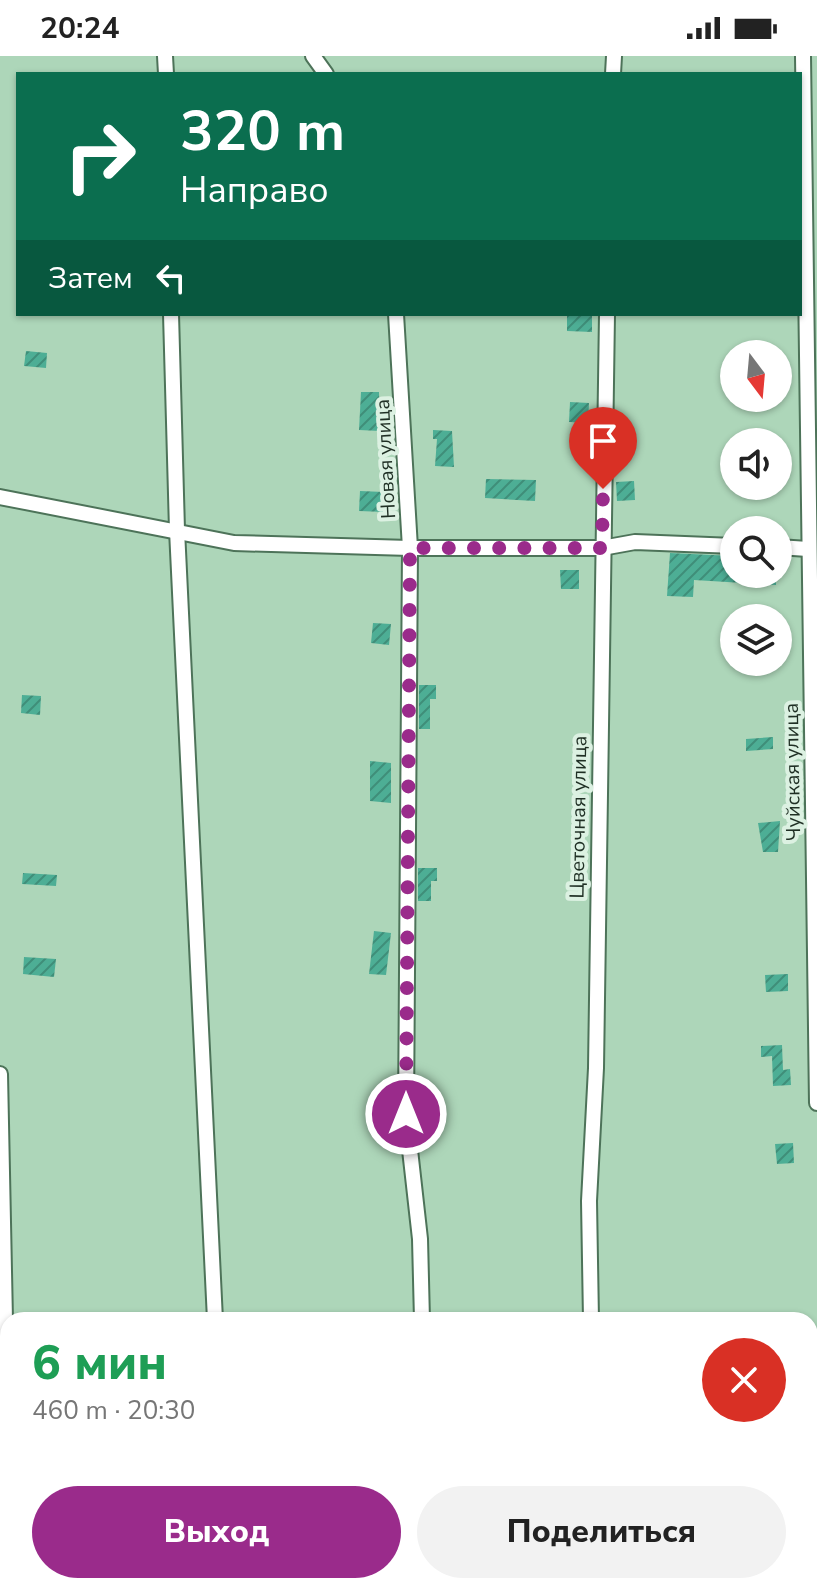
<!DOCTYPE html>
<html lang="ru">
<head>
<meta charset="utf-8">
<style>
	body { margin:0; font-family:"Nunito Sans",sans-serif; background:#f2f2f2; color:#222; height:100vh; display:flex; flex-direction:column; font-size:30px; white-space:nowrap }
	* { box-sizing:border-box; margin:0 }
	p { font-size:26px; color:#767676 }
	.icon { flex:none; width:44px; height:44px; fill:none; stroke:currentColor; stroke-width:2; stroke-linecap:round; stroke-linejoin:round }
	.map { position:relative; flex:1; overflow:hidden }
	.details { position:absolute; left:0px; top:1256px; width:818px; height:282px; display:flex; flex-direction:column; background:#fff; border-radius:24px 24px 0 0; box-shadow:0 2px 6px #0004 }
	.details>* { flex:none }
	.banner { position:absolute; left:16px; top:16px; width:786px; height:244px; border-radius:0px; box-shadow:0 2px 6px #0004; background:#0b6e4f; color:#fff; overflow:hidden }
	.needle { width:52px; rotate:164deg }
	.tools { position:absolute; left:720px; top:284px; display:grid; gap:16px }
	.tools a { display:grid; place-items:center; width:72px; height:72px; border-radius:50%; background:#fff; box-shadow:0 2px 6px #0004; font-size:40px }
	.pin { position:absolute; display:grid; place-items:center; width:68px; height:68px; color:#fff; margin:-82px -34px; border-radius:50% 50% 50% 0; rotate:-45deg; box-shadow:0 0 8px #0007 }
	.pin .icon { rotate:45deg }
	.me { position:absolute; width:88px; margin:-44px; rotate:0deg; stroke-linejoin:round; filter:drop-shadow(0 0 6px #0008) }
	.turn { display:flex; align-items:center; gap:28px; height:168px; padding:0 32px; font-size:36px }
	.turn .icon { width:104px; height:104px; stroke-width:2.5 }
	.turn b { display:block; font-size:56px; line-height:68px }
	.then { display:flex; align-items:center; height:76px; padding:0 32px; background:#0003; gap:16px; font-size:30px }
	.round { display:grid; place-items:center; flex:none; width:84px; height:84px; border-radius:42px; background:#f2f2f2 }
	.summary { display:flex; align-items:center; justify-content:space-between; height:136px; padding:0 32px }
	h1 { font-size:48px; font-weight:800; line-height:60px; color:#1e9e55 }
	.action { display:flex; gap:16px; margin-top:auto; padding:16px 32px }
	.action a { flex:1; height:92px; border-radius:48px; background:#9a2b8b; color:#fff; font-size:32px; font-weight:800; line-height:92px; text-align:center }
	.action a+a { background:#f2f2f2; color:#222 }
	.status { display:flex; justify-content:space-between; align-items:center; height:56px; padding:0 40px; background:#fff; direction:ltr }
	.status svg { height:22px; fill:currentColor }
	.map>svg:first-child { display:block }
	.building { fill:url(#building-hatch) }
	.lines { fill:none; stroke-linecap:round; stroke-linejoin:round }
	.minor-casing { stroke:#4d7359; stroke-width:18 }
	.minor { stroke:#fff; stroke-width:14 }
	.route { stroke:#9a2b8b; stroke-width:14; stroke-dasharray:0 25.2 }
	.labels { text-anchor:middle; stroke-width:8; stroke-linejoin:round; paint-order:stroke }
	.street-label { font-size:20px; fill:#1f2f24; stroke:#dcf1e2 }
</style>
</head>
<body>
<div class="status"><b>20:24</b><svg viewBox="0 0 49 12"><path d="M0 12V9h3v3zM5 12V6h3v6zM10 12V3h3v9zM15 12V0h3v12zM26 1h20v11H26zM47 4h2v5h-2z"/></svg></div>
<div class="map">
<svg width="817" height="1537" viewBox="0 0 817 1537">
	<defs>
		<pattern id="building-hatch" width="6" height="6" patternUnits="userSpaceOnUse" patternTransform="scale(2)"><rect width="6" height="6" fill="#4dae95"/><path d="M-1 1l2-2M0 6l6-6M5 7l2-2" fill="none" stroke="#3f8e79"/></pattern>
	</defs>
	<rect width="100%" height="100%" fill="#add6b9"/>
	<g class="building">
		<path d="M567,258H592V276L567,275Z"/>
		<path d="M26,295L47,297L46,312L24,310Z"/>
		<path d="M361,336H379L380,375L359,374Z"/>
		<path d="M570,346L589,347L588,367L569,366Z"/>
		<path d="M433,374L452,375L454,411L435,410L437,383H433Z"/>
		<path d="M486,423L536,424L535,445L485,442Z"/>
		<path d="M634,425L635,444L617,445L616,426Z"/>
		<path d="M360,435L384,436V456L359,455Z"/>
		<path d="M670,497L734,500V518H776V529L694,524L693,541L667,540Z"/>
		<path d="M560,514H579V533H561Z"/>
		<path d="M373,567L391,568L389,589L371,587Z"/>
		<path d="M419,629H436V643H430V673H419Z"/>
		<path d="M22,639L41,640L40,659L21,657Z"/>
		<path d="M773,681V693L746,695V683Z"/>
		<path d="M370,705L391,707V747L370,745Z"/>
		<path d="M780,765L778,796H763L758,767Z"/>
		<path d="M418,812H437V825H431V845H418Z"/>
		<path d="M23,817L57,819L56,830L22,828Z"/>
		<path d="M374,875L391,877L386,919L369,918Z"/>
		<path d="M24,901L56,903L54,921L23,918Z"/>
		<path d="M788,918V935L766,936L765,919Z"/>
		<path d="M782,989L783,1014L790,1013L791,1029L773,1030L772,1000L761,1001V990Z"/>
		<path d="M793,1087L794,1107L777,1108L775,1088Z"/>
	</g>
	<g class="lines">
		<g class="minor-casing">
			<g id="minor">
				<path d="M165,0L166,18"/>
				<path d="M313,0L326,18"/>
				<path d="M803,0L817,1047"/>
				<path d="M613,18L614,0"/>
				<path d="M171,258L177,474L215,1264"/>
				<path d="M396,258L410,492L406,1058L420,1183L422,1264"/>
				<path d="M0,441L234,487L410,492H602L635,486L734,490"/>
				<path d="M778,491L808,493"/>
				<path d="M0,1018L8,1412"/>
				<path d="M591,1264L589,1145L596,1012L607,258"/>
				<path d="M32,1530L34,1537"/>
				<path d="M390,1530L406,1537"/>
				<path d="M436,1530L437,1537"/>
				<path d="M607,1530V1537"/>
				<path d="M156,1537L230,1530"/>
			</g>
		</g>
		<use href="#minor" class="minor"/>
	</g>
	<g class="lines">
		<path class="route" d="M406,1058L410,492H602L603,433"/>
	</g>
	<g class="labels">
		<g class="street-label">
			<text transform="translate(385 403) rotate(-93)" y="7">Новая улица</text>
			<text transform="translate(792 716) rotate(-91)" y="7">Чуйская улица</text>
			<text transform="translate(578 761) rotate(-89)" y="7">Цветочная улица</text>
		</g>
	</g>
</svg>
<div class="tools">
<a><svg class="needle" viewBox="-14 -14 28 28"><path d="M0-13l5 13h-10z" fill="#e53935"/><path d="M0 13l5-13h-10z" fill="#767676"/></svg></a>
<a><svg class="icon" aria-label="sound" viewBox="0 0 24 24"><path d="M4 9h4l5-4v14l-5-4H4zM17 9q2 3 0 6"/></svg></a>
<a><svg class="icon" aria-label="search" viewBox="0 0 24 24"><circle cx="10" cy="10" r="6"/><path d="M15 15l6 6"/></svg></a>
<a><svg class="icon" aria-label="layers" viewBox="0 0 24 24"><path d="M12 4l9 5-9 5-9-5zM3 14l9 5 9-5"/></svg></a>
</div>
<div class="pin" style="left:603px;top:433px;background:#d93025"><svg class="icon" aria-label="arrive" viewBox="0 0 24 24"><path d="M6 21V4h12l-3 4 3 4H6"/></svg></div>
<svg class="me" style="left:406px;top:1058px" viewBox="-20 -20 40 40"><circle r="17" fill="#9a2b8b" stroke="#fff" stroke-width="3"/><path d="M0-11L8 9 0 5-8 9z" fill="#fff"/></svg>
<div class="banner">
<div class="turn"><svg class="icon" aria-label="right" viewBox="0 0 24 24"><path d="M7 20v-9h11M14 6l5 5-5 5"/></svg><div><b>320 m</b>Направо</div></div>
<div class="then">Затем<svg class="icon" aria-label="left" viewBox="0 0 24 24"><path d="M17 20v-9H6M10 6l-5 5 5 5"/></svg></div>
</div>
<section class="details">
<div class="summary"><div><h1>6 мин</h1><p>460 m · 20:30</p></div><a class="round" style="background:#d93025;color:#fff"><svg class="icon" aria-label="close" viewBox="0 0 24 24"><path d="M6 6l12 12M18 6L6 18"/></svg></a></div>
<div class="action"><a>Выход</a><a>Поделиться</a></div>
</section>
</div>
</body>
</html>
